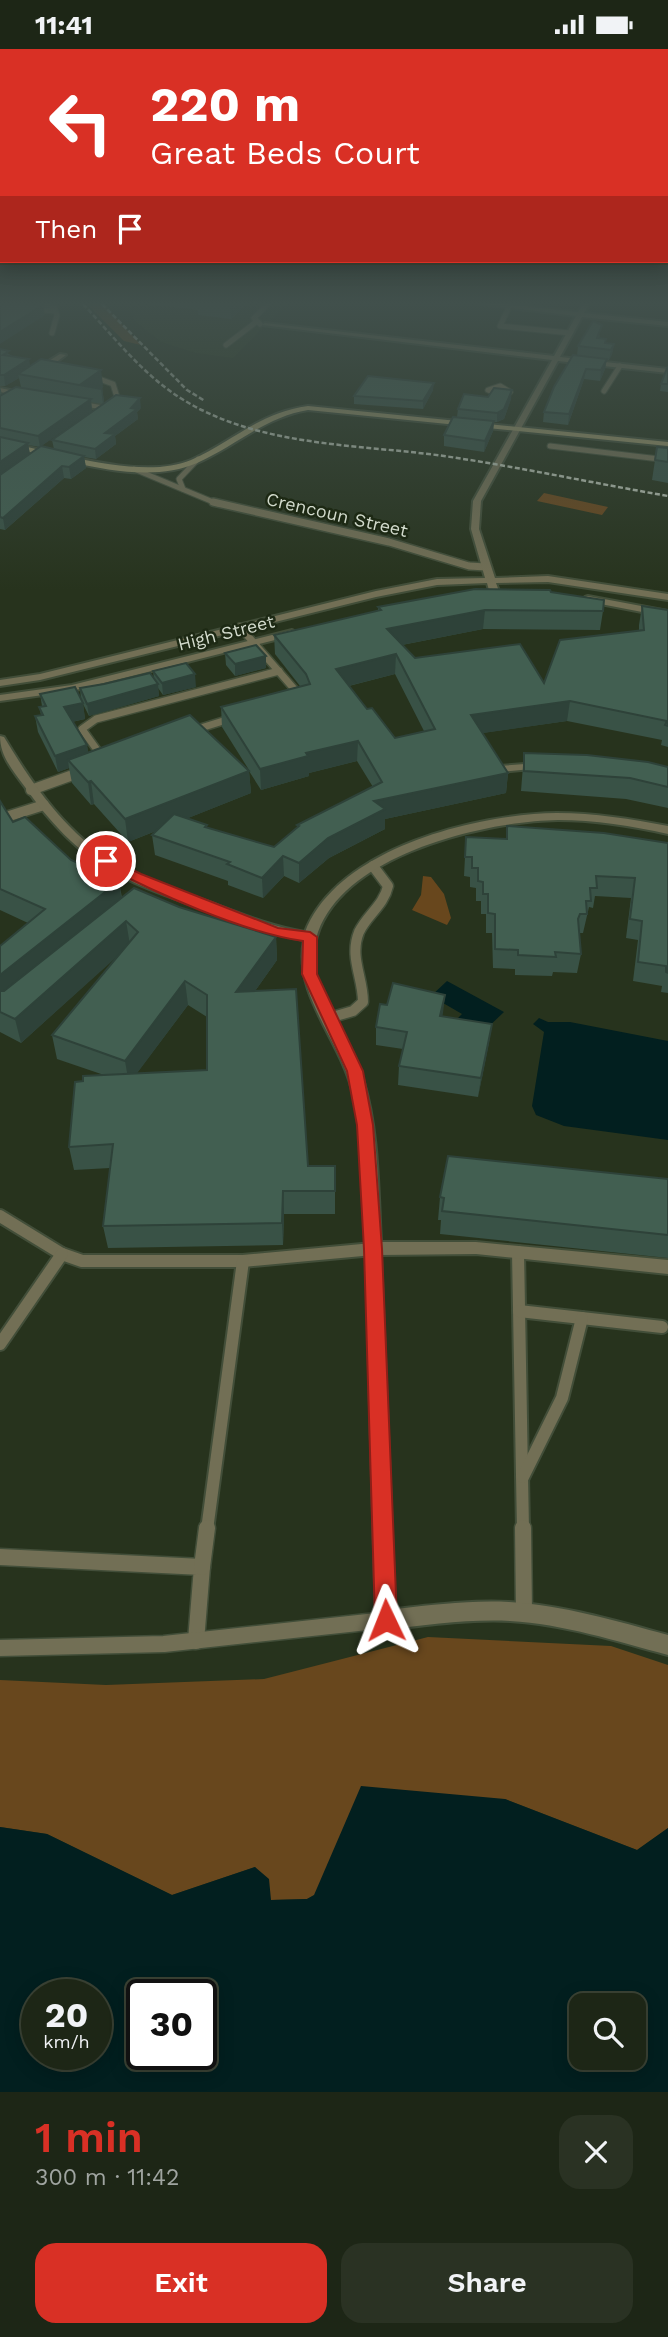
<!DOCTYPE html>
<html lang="en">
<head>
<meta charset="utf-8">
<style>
	body { margin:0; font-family:"Work Sans",sans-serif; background:#2a3223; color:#f1f3f6; height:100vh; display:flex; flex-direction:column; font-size:26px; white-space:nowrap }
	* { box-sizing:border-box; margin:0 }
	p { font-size:23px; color:#a0a5a1 }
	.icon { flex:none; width:38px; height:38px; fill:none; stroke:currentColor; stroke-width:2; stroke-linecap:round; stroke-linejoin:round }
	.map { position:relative; height:2043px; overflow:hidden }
	.side { display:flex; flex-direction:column; background:#1d2616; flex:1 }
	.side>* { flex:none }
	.hud { position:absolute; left:0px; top:0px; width:668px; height:214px; box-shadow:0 4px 18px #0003,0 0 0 2px #3b4335; background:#d93025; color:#fff; overflow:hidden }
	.buttons { position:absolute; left:569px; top:1944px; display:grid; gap:14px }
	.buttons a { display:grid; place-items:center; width:77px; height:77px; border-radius:14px; background:#1d2616; box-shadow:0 4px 18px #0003,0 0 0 2px #3b4335; font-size:35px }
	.speed { position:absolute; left:21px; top:1930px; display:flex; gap:14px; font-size:35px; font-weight:700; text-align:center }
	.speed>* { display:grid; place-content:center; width:91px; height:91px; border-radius:50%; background:#1d2616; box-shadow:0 4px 18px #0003,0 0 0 2px #3b4335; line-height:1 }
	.speed small { font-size:18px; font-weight:400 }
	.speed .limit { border:4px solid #111; border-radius:10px; background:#fff; color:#111 }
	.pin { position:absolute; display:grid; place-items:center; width:60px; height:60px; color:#fff; margin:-30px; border:4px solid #fff; border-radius:50%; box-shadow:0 2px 7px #0007 }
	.me { position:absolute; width:77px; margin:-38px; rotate:358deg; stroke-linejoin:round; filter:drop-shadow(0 0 5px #0008) }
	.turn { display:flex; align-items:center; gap:24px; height:147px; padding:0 35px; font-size:32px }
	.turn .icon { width:91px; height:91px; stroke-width:2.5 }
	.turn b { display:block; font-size:49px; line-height:60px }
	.then { display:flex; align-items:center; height:66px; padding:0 35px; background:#0003; gap:14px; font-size:26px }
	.round { display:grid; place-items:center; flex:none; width:74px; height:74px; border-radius:21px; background:#2a3223 }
	.summary { display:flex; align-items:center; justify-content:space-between; height:119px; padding:0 35px }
	h1 { font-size:42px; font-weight:600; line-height:52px; color:#d93025 }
	.action { display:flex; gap:14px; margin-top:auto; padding:14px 35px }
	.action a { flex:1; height:80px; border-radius:21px; background:#d93025; color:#fff; font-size:28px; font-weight:600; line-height:80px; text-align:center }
	.action a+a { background:#2a3223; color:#f1f3f6 }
	.status { display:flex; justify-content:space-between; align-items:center; height:49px; padding:0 35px; background:#1d2616; direction:ltr }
	.status svg { height:19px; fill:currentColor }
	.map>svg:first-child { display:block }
	.built { fill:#2d3c20 }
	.green { fill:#68471d }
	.water { fill:#021f1f; fill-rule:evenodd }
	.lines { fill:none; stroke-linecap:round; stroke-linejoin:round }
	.lane-far4-casing { stroke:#424e39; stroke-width:7 }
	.lane-far3-casing { stroke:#424e39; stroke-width:10 }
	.lane-far2-casing { stroke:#424e39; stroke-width:13 }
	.lane-far1-casing { stroke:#424e39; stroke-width:16 }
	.lane-casing { stroke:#424e39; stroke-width:19 }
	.street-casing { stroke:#424e39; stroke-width:4 }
	.secondary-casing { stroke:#424e39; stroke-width:4 }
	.lane-far4 { stroke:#726f55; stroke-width:5 }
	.lane-far3 { stroke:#726f55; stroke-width:7 }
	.lane-far2 { stroke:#726f55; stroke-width:10 }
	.lane-far1 { stroke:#726f55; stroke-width:12 }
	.lane { stroke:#726f55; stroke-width:16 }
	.street { fill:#726f55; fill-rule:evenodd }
	.secondary { fill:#989268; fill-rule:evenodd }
	.rail { stroke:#b6bfb0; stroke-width:2.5; stroke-dasharray:5 2.5; stroke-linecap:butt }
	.wall { fill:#395246; fill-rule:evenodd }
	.shaded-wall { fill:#2e4239 }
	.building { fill:#425f51; stroke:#2e4239; stroke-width:2; fill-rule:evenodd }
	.route { fill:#d93025; stroke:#8d1f18; stroke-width:2 }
	.labels { text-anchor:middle; stroke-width:5; stroke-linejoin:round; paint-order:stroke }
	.far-street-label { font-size:18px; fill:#d2dacc; stroke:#1d2914 }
</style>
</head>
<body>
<div class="status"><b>11:41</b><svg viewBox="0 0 49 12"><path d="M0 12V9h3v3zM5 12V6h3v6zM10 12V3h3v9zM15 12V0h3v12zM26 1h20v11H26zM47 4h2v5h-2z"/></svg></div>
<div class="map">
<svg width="668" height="2043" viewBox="0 0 668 2043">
	<rect width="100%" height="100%" fill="#27331d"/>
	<path class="built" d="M127,255H287L233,309L196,304L161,293L135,272Z"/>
	<g class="green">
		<path d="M87,255H103L141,296L124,292Z"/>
		<path d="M544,444L608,458L602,466L537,452Z"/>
		<path d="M423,827L431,828L444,845L451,869L447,876L412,861L421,846Z"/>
		<path d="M428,1588L611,1597L668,1616V1779L637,1801L505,1750L307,1850L271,1851L255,1818L172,1846L47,1785L0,1778V1631L106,1636L264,1630Z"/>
	</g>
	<g class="water">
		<path d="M447,932L504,963L483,983L458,969L462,965L431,947Z"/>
		<path d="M539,969L548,973H570L668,992V1091L564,1077L536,1066L532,1057L544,983L533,975Z"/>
		<path d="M361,1737L505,1750L637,1801L668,1779V2043H0V1778L47,1785L172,1846L255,1818L269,1830L271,1851L307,1850L314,1846ZM96,1946V2006H37V1946ZM142,1946H201V2006H142ZM581,1956H634V2009H581Z"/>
	</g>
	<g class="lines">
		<g class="lane-far4-casing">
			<g id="lane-far4">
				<path d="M509,258L500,277L570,284"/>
				<path d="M30,260L55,262"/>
				<path d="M260,275L254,269L268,255"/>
				<path d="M52,284L57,266L54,258"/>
				<path d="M226,296L256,273"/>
				<path d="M91,327L113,335L117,348L111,355"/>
				<path d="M500,337L510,343L500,346L488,341Z"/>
				<path d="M604,342L620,317"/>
				<path d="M550,397L668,411"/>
				<path d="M134,420L218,455"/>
				<path d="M183,440L179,430L198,410"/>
			</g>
		</g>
		<g class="lane-far3-casing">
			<g id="lane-far3">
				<path d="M213,453L389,493L469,517L486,518"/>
				<path d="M240,578L302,649"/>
				<path d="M191,682L236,668"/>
				<path d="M105,712L82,680L96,670L279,622"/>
			</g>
		</g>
		<g class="lane-far2-casing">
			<g id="lane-far2">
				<path d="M31,741L84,722"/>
				<path d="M6,768L44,756"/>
				<path d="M329,969L353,962L363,953C363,928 349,908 359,883C367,866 384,856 388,837L373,817"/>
			</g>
		</g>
		<g class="lane-far1-casing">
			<g id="lane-far1">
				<path d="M0,1167L62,1205L82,1212H243L373,1200"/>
				<path d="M518,1203L523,1481"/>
				<path d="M519,1262L662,1278"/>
				<path d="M0,1295L62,1205"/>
				<path d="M523,1428L562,1349L582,1269"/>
				<path d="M207,1481L243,1212"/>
			</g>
		</g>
		<g class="lane-casing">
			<g id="lane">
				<path d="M523,1479L524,1564"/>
				<path d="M0,1508L202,1518L196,1592"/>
				<path d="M202,1518L207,1479"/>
				<path d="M0,1599L164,1595L386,1571"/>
			</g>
		</g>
		<g class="street-casing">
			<g id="street">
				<path d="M35,255H50L57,258L54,260Z"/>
				<path d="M481,255H505L578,263L583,255H589L584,264L668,273V277L582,268L560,308L668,320V324L558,312L481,452L479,480L495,529L548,527L668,545V551L548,533L496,534L500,545L495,548L490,545L487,534L437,536L376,548L40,631L0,637V631L40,625L376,542L437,530L485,529L471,480L473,452L552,311L262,276L265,274L554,307L576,267Z"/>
				<path d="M60,305L66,306L40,325H34V321Z"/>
				<path d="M0,339L29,345L25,347L0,343Z"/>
				<path d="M72,351L106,357L110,359L106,361L69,355V351Z"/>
				<path d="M588,547L668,562V568L585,552V548Z"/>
				<path d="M292,581L297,584L295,586L72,642L0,652V646L72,636Z"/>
				<path d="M0,687L4,688C34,738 68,787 120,817C148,833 179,842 209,853C241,865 272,878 305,883C337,799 477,765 557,764C595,764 631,770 668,777V785C632,777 595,771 558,771C482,772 322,810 314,903C311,949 351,987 363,1030C379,1082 378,1140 381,1193H476L668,1211V1225L476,1205L381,1206L395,1560C433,1556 471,1551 509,1553C563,1556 616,1572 668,1586V1606C616,1592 563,1575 510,1572C468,1570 427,1576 386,1581L379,1578L376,1571C372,1461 370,1351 367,1241C365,1179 366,1106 353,1045C342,993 293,947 304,891C268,885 235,872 202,860C172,848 141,839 113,823C77,803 48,771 25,738C13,722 0,707 0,687Z"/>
				<path d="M538,714L544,717L542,719L499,723L493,720L499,717Z"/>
			</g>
		</g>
		<g class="secondary-casing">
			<path id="secondary" d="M308,357L668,393V397L308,361C265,368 236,397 197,414C141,439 57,408 0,396V392C52,402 142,432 191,411C234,392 258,364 308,357Z"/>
		</g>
		<use href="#lane-far4" class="lane-far4"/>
		<use href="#lane-far3" class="lane-far3"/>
		<use href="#lane-far2" class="lane-far2"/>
		<use href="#lane-far1" class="lane-far1"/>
		<use href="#lane" class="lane"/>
		<use href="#street" class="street"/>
		<use href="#secondary" class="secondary"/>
		<g class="rail">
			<path d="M83,255C114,288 143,326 182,350C259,398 357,395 444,407C519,418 593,434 668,447"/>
			<path d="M102,255L187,341L205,352"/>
		</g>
	</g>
	<g class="wall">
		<path d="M148,255H246L231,270L198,266V261Z"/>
		<path d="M600,286L599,289L606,290V294L614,295L612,305L609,311H606L605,320L600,332L584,330L568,376L543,373L544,363L577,307L578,297Z"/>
		<path d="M0,300L30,317L103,336L100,338H102L104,353L103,355L91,353L92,362L41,397L54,400L52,391L141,359L137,363L138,370L115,387L116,395L96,410L84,408L86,419L71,430L64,429L5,481L0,480ZM19,329L21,338L2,346L0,337H5ZM28,396L40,398L30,405Z"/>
		<path d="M668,318V343L660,342L661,335Z"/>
		<path d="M433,341L423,360L354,355V347Z"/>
		<path d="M511,350L504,370L497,373H494L493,382L484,403L444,397V386L457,368L458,360Z"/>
		<path d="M657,398L668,399V434L652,431Z"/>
		<path d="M551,543L603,562L600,581L483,580L402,596L415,609L544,634L639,582V576L642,557L668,561V698L661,696L662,691L567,672L482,684L508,724L506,744L385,770V780L329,809L299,834L284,827L263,849L228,836V832L155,806L152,786L156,782L128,793L94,755L91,756L72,734L69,719L58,723L38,683L35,667L41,666L39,658L42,657L40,645L81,651L80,639L154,630L153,622L196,638L163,646L158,639L159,647L89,667L83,655L85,670L72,673L87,696L88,704L249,721L222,678L221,658L300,637L275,605L274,586L378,562V558ZM395,625L424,682L395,689L367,660L349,637ZM357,712L373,738L297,776V779L274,798L207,779L188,769L251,744L249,722L261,741L309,727V724Z"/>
		<path d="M225,604L266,607V619L235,627L226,616Z"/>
		<path d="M524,704L668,718V759L626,750L521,742Z"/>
		<path d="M0,752L13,773L71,811L119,832L122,849L179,858L276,888L277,911L255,942L308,1117H335V1165H284L283,1196L108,1199L103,1177L110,1119L74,1121L69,1098L83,1032L104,1026L57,1010L52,986L119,905L21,994L0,983V897L28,874L0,861ZM188,956L207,968V1021L136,1025Z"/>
		<path d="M507,777L668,794V944L661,943L662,937L633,932L638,891L626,889L631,849L595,847L593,859L589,858L583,884H579L581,905L577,924L553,923L552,927L515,926V920L493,919L492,884H486V865H481V852H476V839L470,838V828L464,827L466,788L506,790Z"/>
		<path d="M442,967L492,975L489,993L478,1048L398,1036L399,1017L403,1000L376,996V978Z"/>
		<path d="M668,1130V1209L440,1185L441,1171H438L440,1148Z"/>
	</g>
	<g class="shaded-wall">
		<path d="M230,255H246L231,270Z"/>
		<path d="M43,256L45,266L0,295V283Z"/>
		<path d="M614,295L612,305L609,311L611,301Z"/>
		<path d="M29,310L31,321L18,325L19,329L5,337L4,326Z"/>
		<path d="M607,310L605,320L600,332L601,321Z"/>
		<path d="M586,320L584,330L568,376L569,365Z"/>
		<path d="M101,321L103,336L98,339L81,335Z"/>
		<path d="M434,334L433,341L423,360V352Z"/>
		<path d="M102,338L104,353L103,355L101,340Z"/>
		<path d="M512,341L511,350L504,370L497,373V364Z"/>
		<path d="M140,349L141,359L137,363L138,370L115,387L116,395L96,410L95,400L105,384Z"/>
		<path d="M91,350L92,362L40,398L38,387Z"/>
		<path d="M494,372L493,382L484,403L485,392Z"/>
		<path d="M28,394L30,406L0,427V413Z"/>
		<path d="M84,407L86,419L71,430L69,418Z"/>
		<path d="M62,417L64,429L5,481L3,469Z"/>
		<path d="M485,561L483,580L386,599L387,580Z"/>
		<path d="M396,605L395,625L336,640V620Z"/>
		<path d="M266,607V619L235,627V615Z"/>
		<path d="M195,625L196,638L163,646L162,634Z"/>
		<path d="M158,635L159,647L89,667L87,655Z"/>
		<path d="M570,652L567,672L469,686L471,666Z"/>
		<path d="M83,654L85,670L66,674L64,658Z"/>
		<path d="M358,692L357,712L309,724V727L261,741L260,720L306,704Z"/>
		<path d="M87,696L89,712L68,711L69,719L58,723L55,707Z"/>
		<path d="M249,722L251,744L128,793L125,770Z"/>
		<path d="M508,724L506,744L385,770V780L329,809L299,834V814L328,789L374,752Z"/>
		<path d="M91,732L94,755L91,756L88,733Z"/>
		<path d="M283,807L284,827L263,849L262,829Z"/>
		<path d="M119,832L122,855L0,956V926Z"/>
		<path d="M126,872L130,896L21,994L15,970Z"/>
		<path d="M276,888L277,911L238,966L236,943Z"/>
		<path d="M185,932L188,956L129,1035L125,1012Z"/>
		<path d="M445,946L443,964L439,986L440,967Z"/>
		<path d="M492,975L489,993L478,1048L481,1029Z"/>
		<path d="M283,1142L284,1165L283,1196L282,1174Z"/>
	</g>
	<g class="building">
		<path d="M0,255H40L43,256L0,283Z"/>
		<path d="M593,272L602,276L597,289L606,290L605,294L614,295L611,301L578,297Z"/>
		<path d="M0,300L9,302L3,306L29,310L4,326H0Z"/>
		<path d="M573,306L607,310L601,321L586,320L569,365L544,363L554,338Z"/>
		<path d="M41,310L101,321L81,335L102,338L101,340L18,325Z"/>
		<path d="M668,318V335H661L667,319Z"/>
		<path d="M368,327L434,334L423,352L354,347Z"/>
		<path d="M16,338L91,350L38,387L0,379V347Z"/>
		<path d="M494,339L512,341L504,360L497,364L458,360L464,345L488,348Z"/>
		<path d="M116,346L140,349L131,359L137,360L105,384L115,385L95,400L52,391Z"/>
		<path d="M453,368L494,372L485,392L444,386Z"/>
		<path d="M0,388L28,394L0,413Z"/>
		<path d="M41,397L84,407L69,418L62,417L3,469L0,468V426Z"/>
		<path d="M657,398L668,399V413L655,411Z"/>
		<path d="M475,540L550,541L551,543L604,551L603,562L485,561L387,580L415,609L520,595L544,634L560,591L644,581L642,557L668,561V677L665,676L667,672L570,652L471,666L508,724L374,752L385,760L328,789L299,814L283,807L262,829L227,815L230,813L152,786L174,765L207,776L205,778L274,798L299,777L297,776L382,733L358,692L306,704L308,707L260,720L221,658L310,635L306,625L274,586L381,561L378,558ZM396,605L435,680L395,689L372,659L367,660L336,620Z"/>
		<path d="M256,596L266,607L235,615L225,604Z"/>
		<path d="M186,614L195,625L162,634L153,622Z"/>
		<path d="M150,624L158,635L87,655L80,639L104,635Z"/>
		<path d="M75,638L83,654L64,658L87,696L55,707L35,667L43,666L39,658L46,657L40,645Z"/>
		<path d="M190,666L249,722L125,770L91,732L88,733L68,711Z"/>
		<path d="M524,704L587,706L648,713L668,718V738L630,729L524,722Z"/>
		<path d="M0,752L13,773L25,768L71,811L119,832L0,926V897L45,860L0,840Z"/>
		<path d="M507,777L604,784L668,794V924L666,923V917L638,913L642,872L630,870L635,829L596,827L597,839H590L591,852H586L587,865H580L578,870L581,905L555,903L556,908L518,906V901L495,900V865L488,864V845H483V833L478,832V819H472V808H465L466,788L507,790Z"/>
		<path d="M134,839L179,858L276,888L236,943L296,940L308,1117H335V1142H283L282,1174L103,1177L113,1095L69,1098L75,1033L83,1032V1027L207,1021V946L185,932L125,1012L52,986L138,883L126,872L15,970L0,963V942H4Z"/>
		<path d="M393,934L445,946L440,967L492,975L481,1029L399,1017L407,983L376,978L380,955L387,956Z"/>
		<path d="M448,1107L668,1130V1186L442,1162L444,1149L440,1148Z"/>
	</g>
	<linearGradient id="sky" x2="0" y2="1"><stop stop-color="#151c10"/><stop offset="0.47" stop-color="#41504c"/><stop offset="1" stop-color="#41504c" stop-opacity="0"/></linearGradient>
	<rect width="668" height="541" fill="url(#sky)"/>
	<path class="route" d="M106,808L141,825L278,879L310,883L317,888V925L363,1022L373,1076L382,1200L397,1571L394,1579L386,1582L378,1579L375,1571L364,1200L357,1076L347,1022L302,925L303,892C245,884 153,843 101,815L99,812Z"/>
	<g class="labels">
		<g class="far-street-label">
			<text transform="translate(337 466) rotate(13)" y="6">Crencoun Street</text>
			<text transform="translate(226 584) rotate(-14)" y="6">High Street</text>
		</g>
	</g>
</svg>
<div class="buttons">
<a><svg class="icon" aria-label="search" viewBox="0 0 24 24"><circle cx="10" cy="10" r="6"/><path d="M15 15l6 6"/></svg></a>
</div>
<div class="speed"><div>20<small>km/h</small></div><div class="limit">30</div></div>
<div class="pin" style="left:106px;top:812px;background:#d93025"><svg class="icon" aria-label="arrive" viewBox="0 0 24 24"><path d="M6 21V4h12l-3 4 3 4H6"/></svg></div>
<svg class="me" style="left:386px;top:1571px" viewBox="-20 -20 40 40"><path d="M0-17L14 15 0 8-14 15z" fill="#d93025" stroke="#fff" stroke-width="4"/></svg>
<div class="hud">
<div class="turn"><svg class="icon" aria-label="left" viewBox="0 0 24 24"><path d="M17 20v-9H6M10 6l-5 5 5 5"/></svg><div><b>220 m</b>Great Beds Court</div></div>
<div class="then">Then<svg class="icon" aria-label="arrive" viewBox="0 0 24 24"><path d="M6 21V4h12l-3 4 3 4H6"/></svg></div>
</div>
</div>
<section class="side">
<div class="summary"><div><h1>1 min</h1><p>300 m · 11:42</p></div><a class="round"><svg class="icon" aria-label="close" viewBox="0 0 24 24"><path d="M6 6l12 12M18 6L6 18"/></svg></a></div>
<div class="action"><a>Exit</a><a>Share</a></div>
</section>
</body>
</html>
